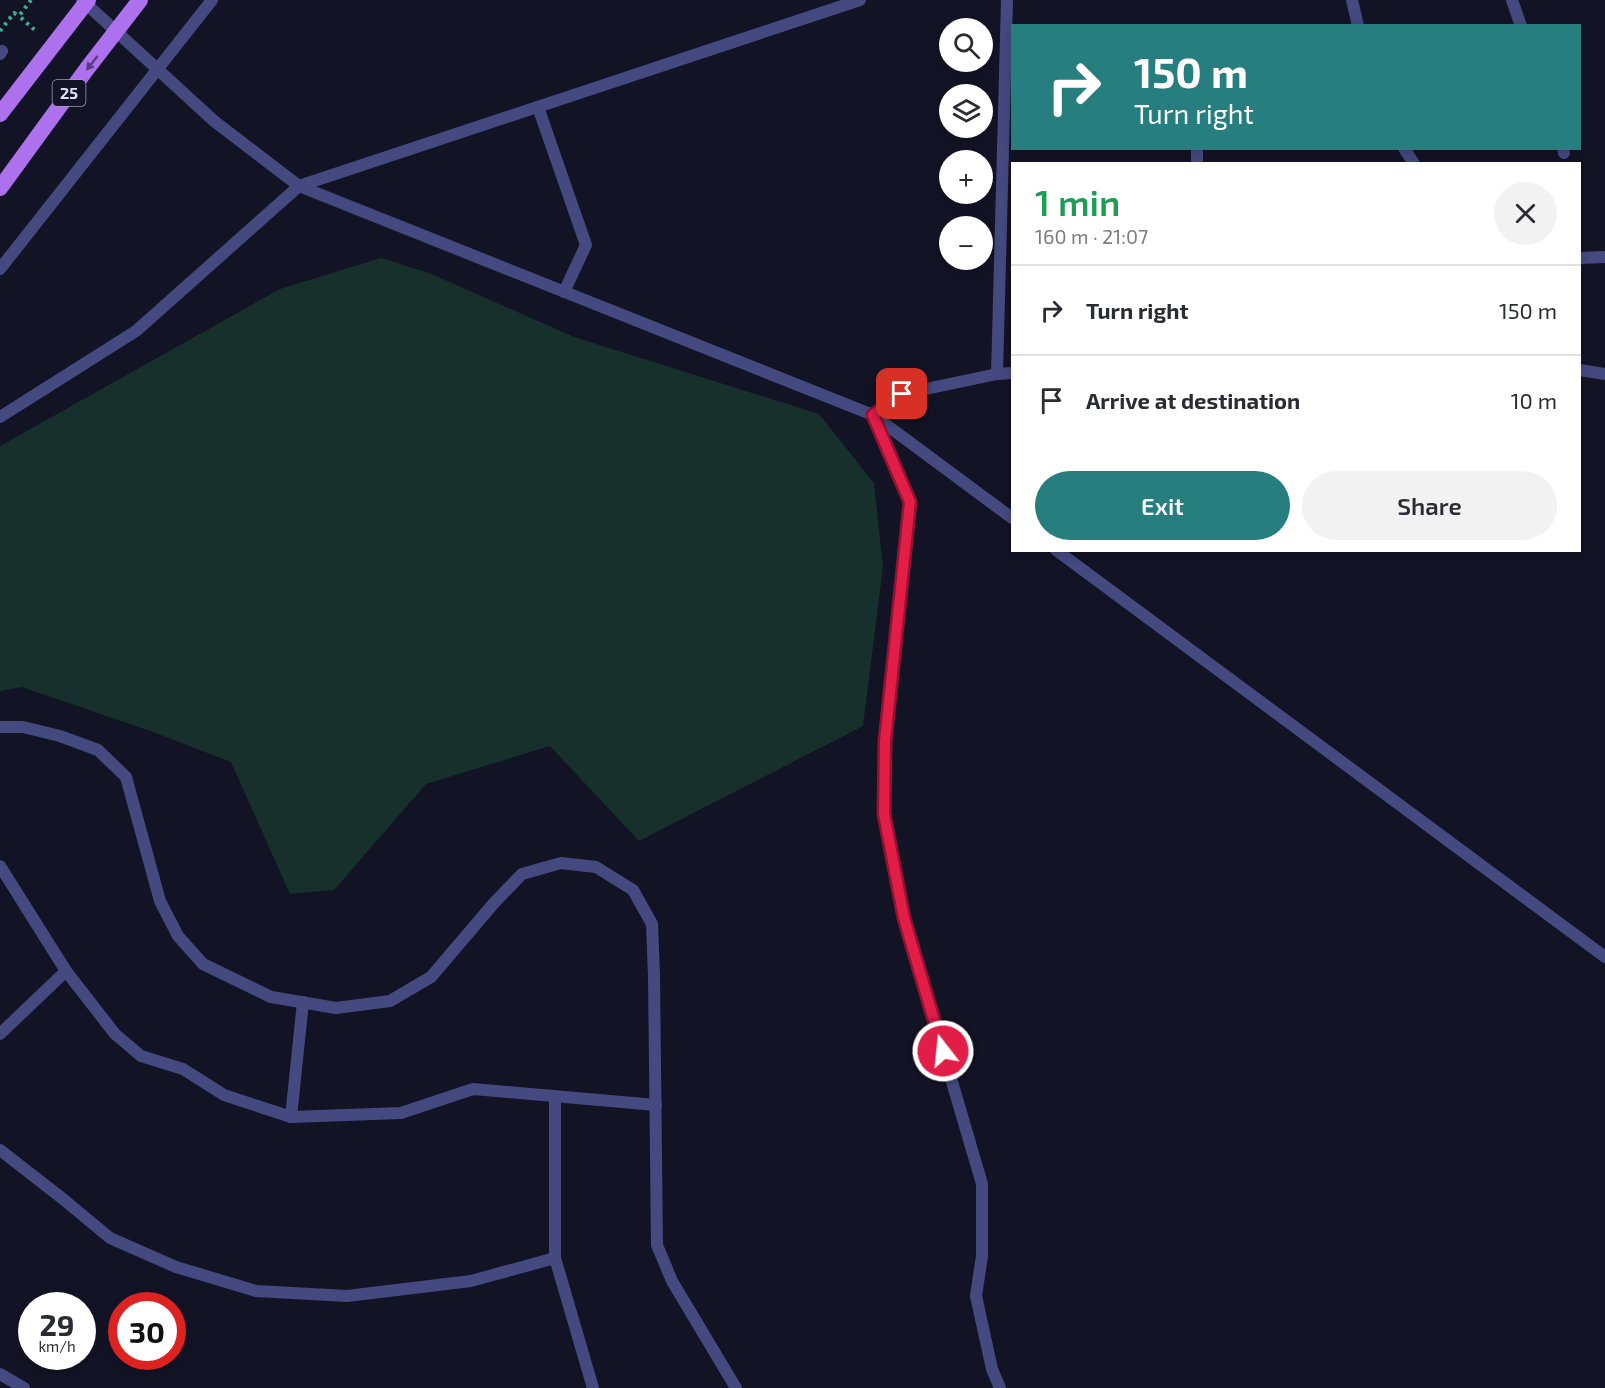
<!DOCTYPE html>
<html lang="en">
<head>
<meta charset="utf-8">
<style>
	body { margin:0; font-family:"Exo 2",sans-serif; background:#f2f2f3; color:#2b2b33; height:100vh; display:flex; flex-direction:column; font-size:22px; white-space:nowrap }
	* { box-sizing:border-box; margin:0 }
	p { font-size:20px; color:#7c7c81 }
	.icon { flex:none; width:33px; height:33px; fill:none; stroke:currentColor; stroke-width:2; stroke-linecap:round; stroke-linejoin:round }
	.map { position:relative; flex:1; overflow:hidden }
	.details { position:absolute; left:1011px; top:162px; width:570px; height:390px; display:flex; flex-direction:column; background:#fff; border-radius:0px; box-shadow:0 3px 9px #0003 }
	.details>* { flex:none }
	.banner { position:absolute; left:1011px; top:24px; width:570px; height:126px; border-radius:0px; box-shadow:0 3px 9px #0003; background:#267e7e; color:#fff; overflow:hidden }
	.controls { position:absolute; left:939px; top:18px; display:grid; gap:12px }
	.controls a { display:grid; place-items:center; width:54px; height:54px; border-radius:50%; background:#fff; box-shadow:0 3px 9px #0003; font-size:30px }
	.speed { position:absolute; left:18px; top:1292px; display:flex; gap:12px; font-size:30px; font-weight:700; text-align:center }
	.speed>* { display:grid; place-content:center; width:78px; height:78px; border-radius:50%; background:#fff; box-shadow:0 3px 9px #0003; line-height:1 }
	.speed small { font-size:15px; font-weight:400 }
	.speed .limit { border:9px solid #d22; background:#fff; color:#111 }
	.pin { position:absolute; display:grid; place-items:center; width:51px; height:51px; color:#fff; margin:-26px; border-radius:12px; box-shadow:0 3px 9px #0006 }
	.me { position:absolute; width:66px; margin:-33px; rotate:344deg; stroke-linejoin:round; filter:drop-shadow(0 0 4px #0008) }
	.turn { display:flex; align-items:center; gap:21px; height:126px; padding:0 24px; font-size:27px }
	.turn .icon { width:78px; height:78px; stroke-width:2.5 }
	.turn b { display:block; font-size:42px; line-height:51px }
	.round { display:grid; place-items:center; flex:none; width:63px; height:63px; border-radius:32px; background:#f2f2f3 }
	.overview { display:flex; align-items:center; justify-content:space-between; height:102px; padding:0 24px }
	h1 { font-size:36px; font-weight:600; line-height:45px; color:#1e9e55 }
	.button { display:flex; gap:12px; margin-top:auto; padding:12px 24px }
	.button a { flex:1; height:69px; border-radius:36px; background:#267e7e; color:#fff; font-size:24px; font-weight:600; line-height:69px; text-align:center }
	.button a+a { background:#f2f2f3; color:#2b2b33 }
	ul { padding:0; list-style:none }
	li { display:flex; align-items:center; gap:18px; height:90px; padding:0 24px; border-top:2px solid #e1e1e2 }
	li div { flex:1 }
	li b { display:block; font-size:22px }
	li em { font-style:normal }
	.map>svg:first-child { display:block }
	.green { fill:#17302b }
	.lines { fill:none; stroke-linecap:round; stroke-linejoin:round }
	.path { stroke:#3fac95; stroke-width:4; stroke-dasharray:3 4.5; stroke-linecap:butt }
	.minor { stroke:#444a80; stroke-width:12 }
	.primary { stroke:#ad71ed; stroke-width:16 }
	.oneway { fill:#583d80 }
	.route-casing { stroke:#92132f; stroke-width:15 }
	.route { stroke:#e11d48; stroke-width:10 }
	.labels { text-anchor:middle; stroke-width:6; stroke-linejoin:round; paint-order:stroke }
	.shield { fill:#131326; stroke:#a0a1bb; stroke-width:1.5 }
	.shield-label { font-size:16px; font-weight:bold; fill:#dddefb }
</style>
</head>
<body>
<div class="map">
<svg width="1605" height="1388" viewBox="0 0 1605 1388">
	<rect width="100%" height="100%" fill="#131326"/>
	<path class="green" d="M381,258L429,273L574,337L819,414L874,483L883,567L863,726L639,841L550,746L426,784L334,890L290,894L231,762L153,732L22,687L0,691V446L280,289Z"/>
	<g class="lines">
		<g class="path">
			<path d="M31,0L19,16L37,32"/>
			<path d="M0,31L14,13L19,16"/>
		</g>
		<g class="minor">
			<path d="M82,0L214,121L299,186L873,415L1012,518"/>
			<path d="M1352,0L1358,26"/>
			<path d="M1512,0L1521,26"/>
			<path d="M0,54L2,51"/>
			<path d="M538,107L586,245L564,292"/>
			<path d="M1197,148V164"/>
			<path d="M1404,148L1414,164"/>
			<path d="M1563,148L1564,153"/>
			<path d="M1580,258L1605,257"/>
			<path d="M0,269L212,0"/>
			<path d="M1580,370L1605,374"/>
			<path d="M997,374L1007,0"/>
			<path d="M0,417L136,331L299,186L860,0"/>
			<path d="M1056,550L1605,957"/>
			<path d="M0,727H23L60,736L98,750L126,777L160,901L178,936L203,964L271,997L336,1008L390,1001L431,977L494,903L522,874L561,863L596,867L633,890L652,924L654,976L657,1245L672,1281L736,1388"/>
			<path d="M0,866L66,971"/>
			<path d="M303,1002L291,1117L401,1113L473,1089L656,1105"/>
			<path d="M0,1034L66,971L115,1034L141,1056L183,1069L224,1095L291,1117"/>
			<path d="M555,1096V1258L593,1388"/>
			<path d="M0,1150L63,1199L110,1238L176,1267L256,1291L347,1296L471,1281L555,1258"/>
			<path d="M0,1374L24,1388"/>
			<path d="M1000,1388L992,1369L976,1296L982,1256V1184L904,918L884,814L885,741L910,502L873,415L902,394L997,374L1012,373"/>
		</g>
		<g class="primary">
			<path d="M0,114L88,0"/>
			<path d="M0,188L86,70L140,0"/>
		</g>
	</g>
	<defs><path id="oneway-solid" d="M-6-.8H1V-3.2L6.5 0L1 3.2V.8H-6Z" transform="scale(1.5)"/></defs>
	<use class="oneway" href="#oneway-solid" transform="translate(92 63) rotate(128)"/>
	<g class="lines">
		<g class="route-casing">
			<path id="route" d="M902,394L873,415L910,502L885,741L884,814L904,918L943,1051"/>
		</g>
		<use href="#route" class="route"/>
	</g>
	<g class="labels">
		<rect class="shield" x="52.5" y="80" width="33" height="26" rx="4.5"/>
		<g class="shield-label">
			<text x="69" y="99">25</text>
		</g>
	</g>
</svg>
<div class="controls">
<a><svg class="icon" aria-label="search" viewBox="0 0 24 24"><circle cx="10" cy="10" r="6"/><path d="M15 15l6 6"/></svg></a>
<a><svg class="icon" aria-label="layers" viewBox="0 0 24 24"><path d="M12 4l9 5-9 5-9-5zM3 14l9 5 9-5"/></svg></a>
<a>+</a>
<a>−</a>
</div>
<div class="speed"><div>29<small>km/h</small></div><div class="limit">30</div></div>
<div class="pin" style="left:902px;top:394px;background:#d93025"><svg class="icon" aria-label="arrive" viewBox="0 0 24 24"><path d="M6 21V4h12l-3 4 3 4H6"/></svg></div>
<svg class="me" style="left:943px;top:1051px" viewBox="-20 -20 40 40"><circle r="17" fill="#e11d48" stroke="#fff" stroke-width="3"/><path d="M0-11L8 9 0 5-8 9z" fill="#fff"/></svg>
<div class="banner">
<div class="turn"><svg class="icon" aria-label="right" viewBox="0 0 24 24"><path d="M7 20v-9h11M14 6l5 5-5 5"/></svg><div><b>150 m</b>Turn right</div></div>
</div>
<section class="details">
<div class="overview"><div><h1>1 min</h1><p>160 m · 21:07</p></div><a class="round"><svg class="icon" aria-label="close" viewBox="0 0 24 24"><path d="M6 6l12 12M18 6L6 18"/></svg></a></div>
<ul>
<li><svg class="icon" aria-label="right" viewBox="0 0 24 24"><path d="M7 20v-9h11M14 6l5 5-5 5"/></svg><div><b>Turn right</b></div><em>150 m</em></li>
<li><svg class="icon" aria-label="arrive" viewBox="0 0 24 24"><path d="M6 21V4h12l-3 4 3 4H6"/></svg><div><b>Arrive at destination</b></div><em>10 m</em></li>
</ul>
<div class="button"><a>Exit</a><a>Share</a></div>
</section>
</div>
</body>
</html>
